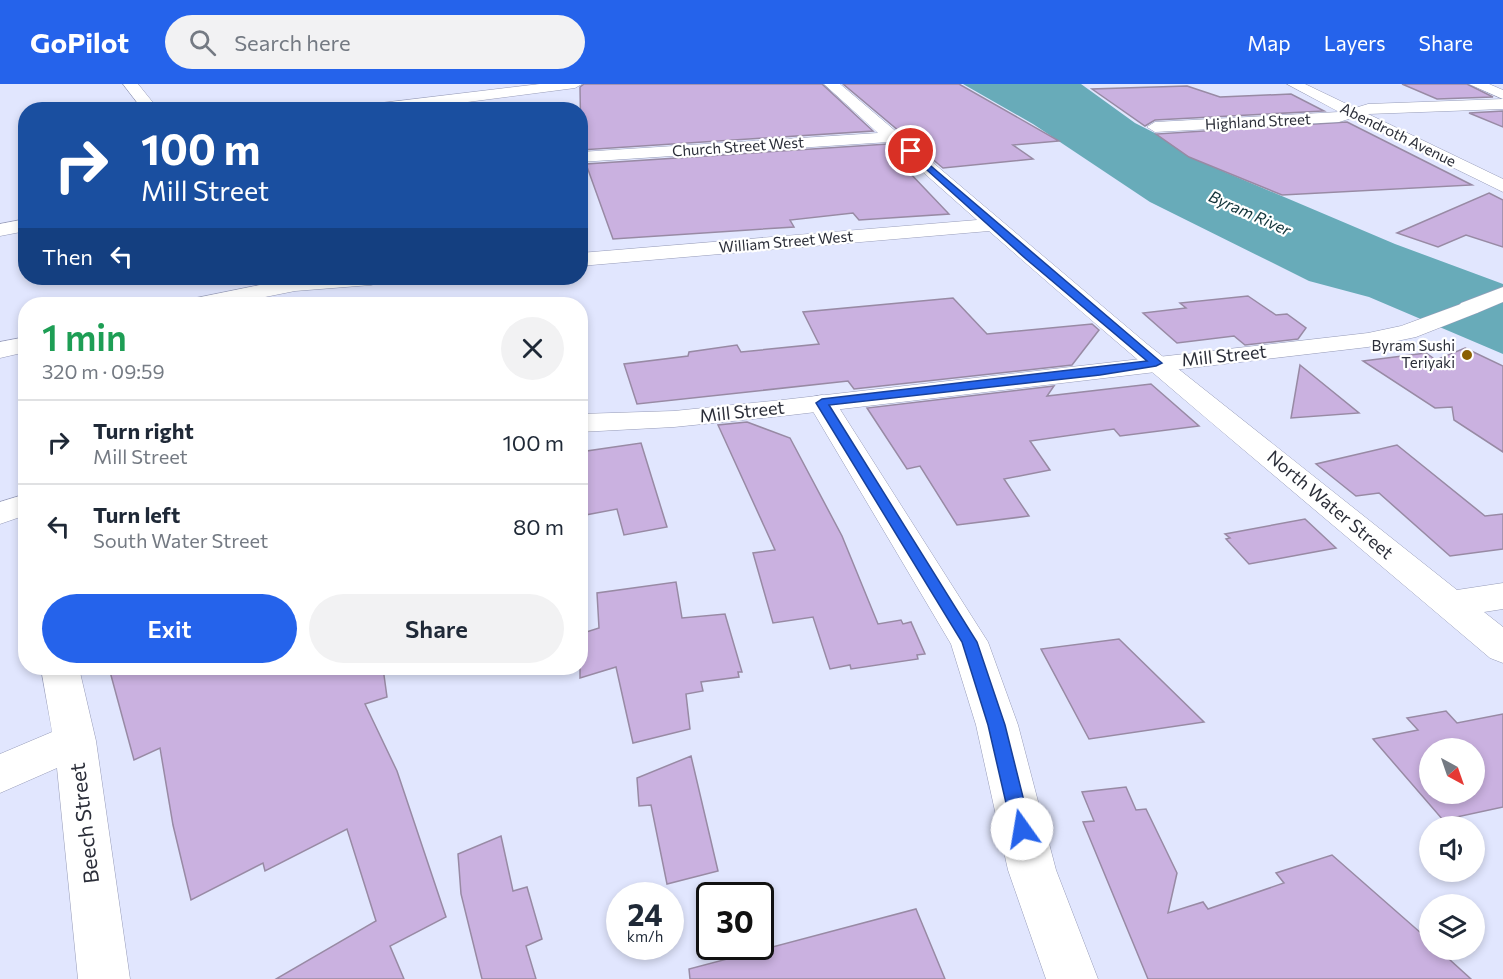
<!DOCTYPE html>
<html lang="en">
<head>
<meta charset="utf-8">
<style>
	body { margin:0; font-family:Commissioner,sans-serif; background:#f2f2f3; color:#1f2937; height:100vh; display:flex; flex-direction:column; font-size:22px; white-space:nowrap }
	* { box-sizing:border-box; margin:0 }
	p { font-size:20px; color:#747a83 }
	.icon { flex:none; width:33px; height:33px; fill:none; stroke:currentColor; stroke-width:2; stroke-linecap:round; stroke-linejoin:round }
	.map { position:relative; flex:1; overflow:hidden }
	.panel { position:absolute; left:18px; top:213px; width:570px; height:378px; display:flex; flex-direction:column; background:#fff; border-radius:24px; box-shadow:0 3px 9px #0003 }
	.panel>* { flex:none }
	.banner { position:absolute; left:18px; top:18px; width:570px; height:183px; border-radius:24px; box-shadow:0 3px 9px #0003; background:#1a4fa0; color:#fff; overflow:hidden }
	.needle { width:39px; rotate:140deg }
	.tools { position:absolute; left:1419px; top:654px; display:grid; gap:12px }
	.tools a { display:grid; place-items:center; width:66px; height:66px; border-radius:50%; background:#fff; box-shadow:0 3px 9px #0003; font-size:30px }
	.speed { position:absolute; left:606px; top:798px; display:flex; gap:12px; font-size:30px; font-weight:700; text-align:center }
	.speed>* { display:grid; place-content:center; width:78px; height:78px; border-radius:50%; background:#fff; box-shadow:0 3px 9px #0003; line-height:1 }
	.speed small { font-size:15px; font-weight:400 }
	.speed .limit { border:3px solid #111; border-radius:9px; background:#fff; color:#111 }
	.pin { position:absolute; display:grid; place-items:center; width:51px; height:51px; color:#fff; margin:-26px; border:3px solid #fff; border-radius:50%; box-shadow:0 2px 6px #0007 }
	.me { position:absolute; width:66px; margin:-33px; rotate:347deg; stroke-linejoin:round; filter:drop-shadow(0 0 4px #0008) }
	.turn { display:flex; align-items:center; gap:21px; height:126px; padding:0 24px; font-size:27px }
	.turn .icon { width:78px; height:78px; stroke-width:2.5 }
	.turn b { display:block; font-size:42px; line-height:51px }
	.then { display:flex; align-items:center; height:57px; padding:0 24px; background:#0003; gap:12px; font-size:22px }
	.round { display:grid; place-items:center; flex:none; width:63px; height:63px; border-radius:32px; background:#f2f2f3 }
	.summary { display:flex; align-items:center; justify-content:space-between; height:102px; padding:0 24px }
	h1 { font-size:36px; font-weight:600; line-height:45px; color:#1e9e55 }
	.cta { display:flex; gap:12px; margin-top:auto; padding:12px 24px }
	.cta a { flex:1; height:69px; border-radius:36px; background:#2563eb; color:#fff; font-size:24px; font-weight:600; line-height:69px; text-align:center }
	.cta a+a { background:#f2f2f3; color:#1f2937 }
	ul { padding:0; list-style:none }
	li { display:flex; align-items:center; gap:18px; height:84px; padding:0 24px; border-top:2px solid #e0e1e3 }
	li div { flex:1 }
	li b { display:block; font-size:22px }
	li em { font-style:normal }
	header { display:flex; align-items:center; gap:36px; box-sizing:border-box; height:84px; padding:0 30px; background:#2563eb; color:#fff }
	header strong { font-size:28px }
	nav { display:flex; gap:33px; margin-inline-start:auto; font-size:21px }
	.search { width:420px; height:54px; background:#f2f2f3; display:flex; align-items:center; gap:15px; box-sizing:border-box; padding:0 21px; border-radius:33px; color:#747a83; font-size:22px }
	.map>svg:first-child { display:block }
	.water { fill:#68abb9 }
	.building { fill:#cab1e0; stroke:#988aa4; stroke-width:1.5; fill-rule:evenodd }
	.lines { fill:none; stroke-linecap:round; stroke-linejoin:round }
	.minor-casing { stroke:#969bb8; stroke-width:1 }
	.major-casing { stroke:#969bb8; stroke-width:1 }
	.minor { fill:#fff; fill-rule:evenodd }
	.major { fill:#fff; fill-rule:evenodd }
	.route { fill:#2563eb; stroke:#184099; stroke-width:1.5 }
	.poi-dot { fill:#8b6002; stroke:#fff; stroke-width:2 }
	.labels { text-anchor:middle; stroke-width:4.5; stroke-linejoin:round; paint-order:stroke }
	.far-street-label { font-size:15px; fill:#2b2e39; stroke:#fff }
	.far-poi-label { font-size:15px; fill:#2b2e39; stroke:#fff; text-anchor:end }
	.far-water-label { font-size:16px; font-style:italic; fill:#103238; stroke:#fff }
	.street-label { font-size:18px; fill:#2b2e39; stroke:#fff }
	.near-street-label { font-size:21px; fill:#2b2e39; stroke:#fff }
</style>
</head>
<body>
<header>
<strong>GoPilot</strong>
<div class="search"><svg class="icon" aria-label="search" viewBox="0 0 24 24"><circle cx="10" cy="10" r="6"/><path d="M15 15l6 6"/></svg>Search here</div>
<nav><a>Map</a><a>Layers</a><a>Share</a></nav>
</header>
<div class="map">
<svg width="1503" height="895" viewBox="0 0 1503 895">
	<rect width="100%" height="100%" fill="#e1e6fe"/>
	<path class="water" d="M963,0H1081L1135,39L1214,79L1213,83L1395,160L1503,200V270L1369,213L1309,197L1150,118L1033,40Z"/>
	<g class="building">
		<path d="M584,0H822L873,47L581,66L580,3Z"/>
		<path d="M843,0H959L1059,57L1013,61L1033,75L943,84Z"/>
		<path d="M1402,0H1467L1493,13L1437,15Z"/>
		<path d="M1187,2L1220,13L1291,10L1324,27L1155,36L1145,42L1092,5Z"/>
		<path d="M1503,27V43L1469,29Z"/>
		<path d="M1347,38L1472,101L1282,111L1189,73L1156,50Z"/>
		<path d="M888,60L918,86L908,87L949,130L859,136L853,129L790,136L794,143L613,155L586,80Z"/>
		<path d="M1489,109L1503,116V163L1466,151L1438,163L1397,149Z"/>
		<path d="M1248,212L1276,231L1287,230L1306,244L1298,255L1245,261L1234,252L1177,259L1143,229L1186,224L1180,219Z"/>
		<path d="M953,214L987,250L1092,240L1099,246L1072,281L854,305L848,297L637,320L624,280L688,272L689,268L737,261L741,268L819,260L803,228Z"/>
		<path d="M1465,264L1503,282V368L1454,336L1452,323L1435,324L1363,277L1426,269L1436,276Z"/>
		<path d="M1300,281L1359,329L1291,334Z"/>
		<path d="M1151,300L1199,342L1120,352L1114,345L1030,357L1050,386L1004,395L1029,432L957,441L920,382L907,385L867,324L1054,302L1047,312Z"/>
		<path d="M747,338L790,354L842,452L878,540L901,536L903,540L911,538L925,570L917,571L918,575L851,585L850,581L830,585L813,533L773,539L753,469L775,466L718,341Z"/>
		<path d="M641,359L667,443L624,451L617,425L580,432V368Z"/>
		<path d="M1397,361L1485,432L1503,430V465L1450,472L1379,409L1356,412L1316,380Z"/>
		<path d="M1305,435L1336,464L1249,480L1226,455L1230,454L1225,450Z"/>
		<path d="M676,498L682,534L725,530L742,588H738L739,593L701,598L703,607L686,610L690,645L633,659L616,583L580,594V550L599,544L597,509Z"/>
		<path d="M1119,555L1204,638L1089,655L1041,565Z"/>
		<path d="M109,584H383L387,613L365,620L397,687L446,833L390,862L404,895H276L376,837L347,745L265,787L263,779L191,816L173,741L160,664L134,676Z"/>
		<path d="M1446,627L1457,639L1503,630V723L1443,736L1373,655L1418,646L1407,634ZM1430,664H1474V710H1430Z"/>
		<path d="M691,672L718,787L667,800L651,721L639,722L637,694Z"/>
		<path d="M1126,703L1136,726L1146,725L1177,789L1168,829L1203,818L1208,825L1284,799L1276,789L1332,771L1430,857V866H1439L1471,895H1148L1083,738L1094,737L1082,708Z"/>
		<path d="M501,752L513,807L527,803L542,855L526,862L536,895H482L461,810L458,770Z"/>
		<path d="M916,825L945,895H690L689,885Z"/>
	</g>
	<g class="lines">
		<g class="minor-casing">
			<g id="minor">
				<path d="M123,0H138L159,26H143Z"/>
				<path d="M540,0H582L575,4L406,26H358L365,21Z"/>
				<path d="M824,0H840L1147,260L1457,506L1503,499V525L1484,528L1503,543V579L1490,574C1323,432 1154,292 989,147L580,182V169L977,136L889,58L580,78V68L878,49Z"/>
				<path d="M1287,0H1305L1355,24L1368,20L1503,15V25L1368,30L1503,95V108L1352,34L1339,38L1155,48L1147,43L1155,38L1339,28Z"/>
				<path d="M26,135V147L0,152V140Z"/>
				<path d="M294,194H382L379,199L371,201L295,207L230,220H187L191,215Z"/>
				<path d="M1503,203V218L1477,229H1461L1457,224L1461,219Z"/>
				<path d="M26,253V268L0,274V258Z"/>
				<path d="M822,311L832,313L836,319L988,558L1018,641L1056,786L1098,895H1046L1008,786L976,641L951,560L808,319L812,313Z"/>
				<path d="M41,584H79L96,657L130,895H78L57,684L0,709V670L52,648Z"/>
			</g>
		</g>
		<g class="major-casing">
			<g id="major">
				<path d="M1469,0H1489L1503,6V15Z"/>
				<path d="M1469,217L1477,219L1481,224L1477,229L1416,253L1368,263L782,332L674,343L580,348V330L674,327L782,316L1368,249L1401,242Z"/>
				<path d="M26,410V431L0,440V418Z"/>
			</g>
		</g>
		<use href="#minor" class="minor"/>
		<use href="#major" class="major"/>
	</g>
	<path class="route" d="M911,65L1162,279L1156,282L1100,291L829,321L977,558L1005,641L1031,745L1028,751L1022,753L1015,751L1012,745L988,641L962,558L816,319L822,315L1147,277L1026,175L908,69Z"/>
	<circle class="poi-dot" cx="1467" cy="271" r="6"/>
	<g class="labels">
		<g class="far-street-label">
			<text transform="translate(1258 38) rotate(-3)" y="5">Highland Street</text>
			<text transform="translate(1398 51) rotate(26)" y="5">Abendroth Avenue</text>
			<text transform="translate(738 63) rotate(-4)" y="5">Church Street West</text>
			<text transform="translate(786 158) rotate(-5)" y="5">William Street West</text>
		</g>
		<g class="far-poi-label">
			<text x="1455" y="267">Byram Sushi<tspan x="1455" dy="17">Teriyaki</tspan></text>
		</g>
		<g class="far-water-label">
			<text transform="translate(1250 129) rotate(24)" y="6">Byram River</text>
		</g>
		<g class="street-label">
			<text transform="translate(1224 272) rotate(-6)" y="6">Mill Street</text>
			<text transform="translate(742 328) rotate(-6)" y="6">Mill Street</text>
			<text transform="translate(1330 421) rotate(40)" y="6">North Water Street</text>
		</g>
		<g class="near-street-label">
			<text transform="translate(85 739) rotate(-97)" y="7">Beech Street</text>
		</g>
	</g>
</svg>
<div class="tools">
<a><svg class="needle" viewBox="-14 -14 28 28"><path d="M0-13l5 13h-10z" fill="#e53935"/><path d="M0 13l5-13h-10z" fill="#747a83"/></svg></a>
<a><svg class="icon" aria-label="sound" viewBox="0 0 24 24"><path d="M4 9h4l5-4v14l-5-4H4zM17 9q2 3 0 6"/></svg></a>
<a><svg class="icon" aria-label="layers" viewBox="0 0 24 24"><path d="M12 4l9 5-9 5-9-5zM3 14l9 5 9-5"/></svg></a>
</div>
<div class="speed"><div>24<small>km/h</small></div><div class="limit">30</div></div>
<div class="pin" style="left:911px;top:67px;background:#d93025"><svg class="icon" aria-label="arrive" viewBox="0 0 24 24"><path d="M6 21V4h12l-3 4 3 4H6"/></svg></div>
<svg class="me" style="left:1022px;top:745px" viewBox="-20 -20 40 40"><circle r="19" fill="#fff"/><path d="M0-13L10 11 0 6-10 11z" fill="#2563eb"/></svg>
<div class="banner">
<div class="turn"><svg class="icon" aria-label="right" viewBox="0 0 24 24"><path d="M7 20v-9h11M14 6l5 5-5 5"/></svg><div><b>100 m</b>Mill Street</div></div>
<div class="then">Then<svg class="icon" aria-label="left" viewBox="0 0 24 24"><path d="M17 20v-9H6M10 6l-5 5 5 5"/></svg></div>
</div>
<section class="panel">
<div class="summary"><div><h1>1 min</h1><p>320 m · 09:59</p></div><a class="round"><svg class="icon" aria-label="close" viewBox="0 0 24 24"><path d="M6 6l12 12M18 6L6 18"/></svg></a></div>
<ul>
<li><svg class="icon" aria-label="right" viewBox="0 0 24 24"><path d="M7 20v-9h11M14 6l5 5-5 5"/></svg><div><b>Turn right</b><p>Mill Street</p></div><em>100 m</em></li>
<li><svg class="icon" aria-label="left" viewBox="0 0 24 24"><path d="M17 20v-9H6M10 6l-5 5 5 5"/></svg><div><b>Turn left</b><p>South Water Street</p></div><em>80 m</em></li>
</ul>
<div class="cta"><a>Exit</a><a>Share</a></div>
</section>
</div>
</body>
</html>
